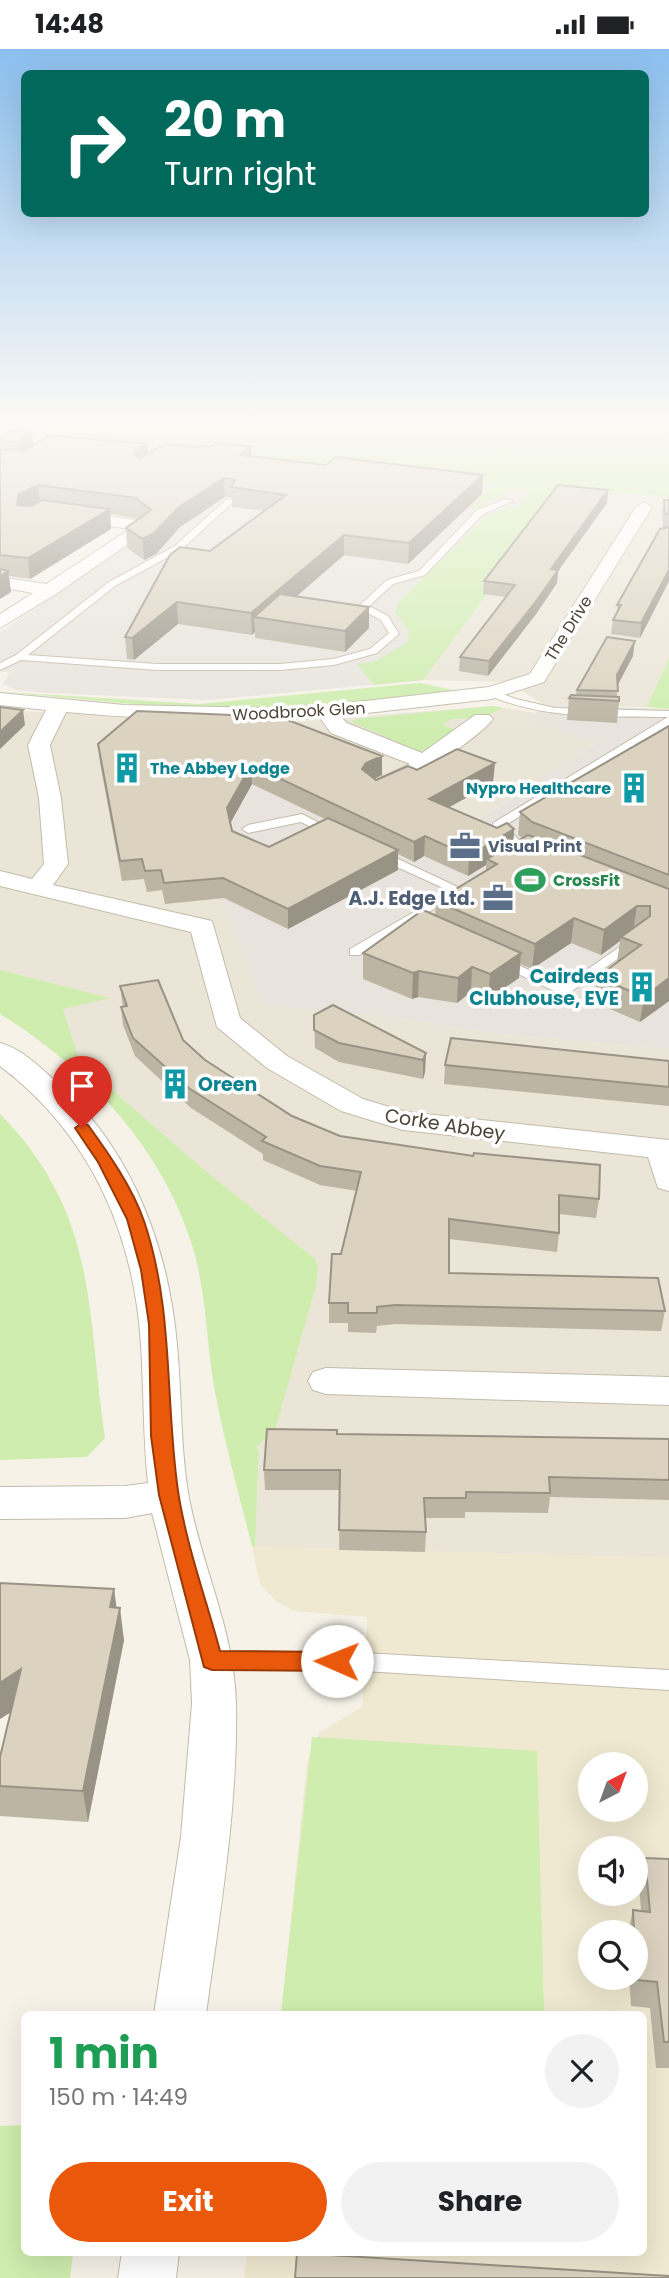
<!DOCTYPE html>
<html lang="en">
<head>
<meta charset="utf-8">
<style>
	body { margin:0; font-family:Poppins,sans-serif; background:#f2f2f2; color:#202124; height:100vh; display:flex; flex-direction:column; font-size:26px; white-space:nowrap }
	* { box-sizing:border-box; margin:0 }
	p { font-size:23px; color:#757577 }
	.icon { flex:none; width:38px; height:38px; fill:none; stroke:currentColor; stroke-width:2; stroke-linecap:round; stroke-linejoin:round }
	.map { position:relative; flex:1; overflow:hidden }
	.drawer { position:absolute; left:21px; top:1962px; width:626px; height:245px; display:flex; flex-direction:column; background:#fff; border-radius:10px; box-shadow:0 7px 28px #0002 }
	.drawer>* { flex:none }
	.guide { position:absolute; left:21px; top:21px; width:628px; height:147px; border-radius:10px; box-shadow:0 7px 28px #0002; background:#00695c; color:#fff; overflow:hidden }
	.needle { width:46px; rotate:41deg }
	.buttons { position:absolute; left:578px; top:1703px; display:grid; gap:14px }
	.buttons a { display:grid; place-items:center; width:70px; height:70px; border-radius:50%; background:#fff; box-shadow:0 7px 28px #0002; font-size:35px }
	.pin { position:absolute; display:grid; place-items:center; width:60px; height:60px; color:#fff; margin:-72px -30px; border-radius:50% 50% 50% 0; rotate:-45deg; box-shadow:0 0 7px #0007 }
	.pin .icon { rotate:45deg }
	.me { position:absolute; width:77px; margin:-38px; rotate:271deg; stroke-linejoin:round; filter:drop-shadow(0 0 5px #0008) }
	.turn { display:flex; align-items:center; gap:24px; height:147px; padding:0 28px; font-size:32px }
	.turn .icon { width:91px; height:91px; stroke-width:2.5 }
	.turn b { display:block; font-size:49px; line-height:60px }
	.round { display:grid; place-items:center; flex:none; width:74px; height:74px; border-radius:37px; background:#f2f2f2 }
	.summary { display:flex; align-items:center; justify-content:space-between; height:119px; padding:0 28px }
	h1 { font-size:42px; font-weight:700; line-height:52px; color:#1e9e55 }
	.primary-button { display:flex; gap:14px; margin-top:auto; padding:14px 28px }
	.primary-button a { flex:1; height:80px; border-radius:42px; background:#ea580c; color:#fff; font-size:28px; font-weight:700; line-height:80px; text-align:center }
	.primary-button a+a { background:#f2f2f2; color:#202124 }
	.status { display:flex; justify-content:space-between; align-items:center; height:49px; padding:0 35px; background:#fff; direction:ltr }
	.status svg { height:19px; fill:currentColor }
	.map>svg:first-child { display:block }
	.residential { fill:#eae5d6 }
	.industrial { fill:#e8e4dd }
	.education { fill:#f0e9d1; fill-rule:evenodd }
	.green { fill:#ceedae }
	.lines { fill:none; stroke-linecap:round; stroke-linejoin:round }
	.service-casing { stroke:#c2bbaa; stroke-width:2 }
	.minor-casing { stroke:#c2bbaa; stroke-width:2 }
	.service { fill:#fff; fill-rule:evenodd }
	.minor { fill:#fff; fill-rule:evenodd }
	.wall { fill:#bcb5a4; fill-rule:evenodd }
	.shaded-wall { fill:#999386 }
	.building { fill:#dbd2bf; stroke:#999386; stroke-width:2 }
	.route { fill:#ea580c; stroke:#983908; stroke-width:2 }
	.labels { text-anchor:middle; stroke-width:7; stroke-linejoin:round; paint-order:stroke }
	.far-street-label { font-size:16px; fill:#4a4336; stroke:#fff }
	.far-culture-label { font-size:16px; font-weight:bold; fill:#0d838f; stroke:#fff; text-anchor:start }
	.far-service-label { font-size:16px; font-weight:bold; fill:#4e5e75; stroke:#fff; text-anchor:start }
	.far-leisure-label { font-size:16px; font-weight:bold; fill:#27864d; stroke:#fff; text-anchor:start }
	.service-label { font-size:19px; font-weight:bold; fill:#4e5e75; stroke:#fff; text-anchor:end }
	.culture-label { font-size:19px; font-weight:bold; fill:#0d838f; stroke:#fff; text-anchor:end }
	.street-label { font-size:19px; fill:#4a4336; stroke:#fff }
</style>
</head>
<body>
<div class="status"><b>14:48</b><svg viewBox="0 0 49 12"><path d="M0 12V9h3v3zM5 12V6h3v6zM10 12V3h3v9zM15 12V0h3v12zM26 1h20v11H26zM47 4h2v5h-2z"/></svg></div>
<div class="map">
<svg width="669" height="2229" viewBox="0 0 669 2229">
	<rect width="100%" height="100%" fill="#f6f2e8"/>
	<g class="residential">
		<path d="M40,374L57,376L32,393L0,390V375Z"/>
		<path d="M567,439L669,448V609L647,658L543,655L507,633L423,631Z"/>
		<path d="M493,657L535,664L524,668L597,693L538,729L545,731L466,776L393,968L483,983L669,1000V1509L255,1498L259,1401H254L276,1378L316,1237L318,1221L316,1211L202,1119L80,1013L63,960L109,949L0,921V661L279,674Z"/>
	</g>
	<g class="industrial">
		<path d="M481,434L566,439L423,631L208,651L49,644L16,641L3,635L10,624L0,622V583L213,439Z"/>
		<path d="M543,655L669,660V1000L483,983L393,968L263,956L192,777L223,716L465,777L544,732L537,729L596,694L522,668L535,664Z"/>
	</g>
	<path class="education" d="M252,1497L669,1509V2229H244L247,2203H644V1965H281L307,1713L319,1684L362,1658L367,1568L294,1562L276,1552L260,1535ZM590,1715H635V1760H590ZM590,1799H635V1844H590ZM590,1883H635V1928H590Z"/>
	<g class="green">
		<path d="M40,374H669V448L566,439L423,631L374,636L357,615L376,612L408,593L409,582L395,563L398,554L489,465L521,455L531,442L510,440L500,449L484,453L483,460L470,458L493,435L32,393L56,377Z"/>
		<path d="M669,609V660L647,658Z"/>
		<path d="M420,634L458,642L342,656L274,660L142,656L6,643L199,655Z"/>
		<path d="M493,657L503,659L483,668L451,670L443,676L455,681C433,698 428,707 400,699V694L352,673L356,670Z"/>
		<path d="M0,921L110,949L63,960L80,1013L202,1119L316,1211L318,1220L316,1237L276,1378L255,1400H259L255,1498L252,1497C239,1446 225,1395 215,1343C206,1294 207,1244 192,1196C162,1098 86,1018 0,965Z"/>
		<path d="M0,1065C99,1166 86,1261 105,1389L87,1408L0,1411Z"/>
		<path d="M312,1688L537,1702L544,1965H281Z"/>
		<path d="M24,2076V2203H73L70,2229H0V2077Z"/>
	</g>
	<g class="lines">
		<g class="service-casing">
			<g id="service">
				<path d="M227,450L234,452L181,501L115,537L28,606L157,615H280L333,610L370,600L389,584L381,571L360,560V556L387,531L419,522L477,461L506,450L513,452L483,465L425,526L393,535L369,557L388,567L399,585L377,604L334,616L280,621H157L21,611L0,621V614L16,606L109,533L175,497Z"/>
				<path d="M492,641L516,650L555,659L669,662V676L504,777L531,802L520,809L514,805L517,801L493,778V774L668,668C606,667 546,671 488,646V642Z"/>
				<path d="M302,765L341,785L339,788H331L301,773L248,784L242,780L248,776Z"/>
				<path d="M381,802L464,841L360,906H350V900L450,842L377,809V803Z"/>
				<path d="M635,887L642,891L640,894L565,947L495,914L497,911H507L564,937Z"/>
				<path d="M212,1602L364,1604L669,1621V1641L364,1622L212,1620L204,1618L201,1611L204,1604Z"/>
			</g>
		</g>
		<g class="minor-casing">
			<g id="minor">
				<path d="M644,453L652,458L544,633L492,650L340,667L347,674L422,704L475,666H489L493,670C479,689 402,740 379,746L368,739L371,734L410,715L331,684L320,669C235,672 150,671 66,663L50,696L61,749L68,815L53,836L212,872L240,969L287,1007L363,1050L406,1063L669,1091V1142L658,1139L648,1108L403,1081L341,1062L267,1019L217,978L191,883L0,837V822L32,830L44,815L39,749L28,696L46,661L0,656V644L124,656L262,659L330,656L489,638L530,625L636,458Z"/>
				<path d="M70,462L136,471L150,480L56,545L0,579V565L33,544L0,538V528L46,535L130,480L64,470V464Z"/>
				<path d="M0,994C24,1000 46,1024 64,1040C134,1106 169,1202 177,1296C182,1347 180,1399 189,1449C202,1518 235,1584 236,1655C238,1758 220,1863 206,1965H154L181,1788L192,1654L190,1611L152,1464L125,1469L0,1470V1438L125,1437L148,1434C143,1388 144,1342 141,1296C134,1184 90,1085 0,1017Z"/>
				<path d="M326,1319L669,1328V1356L326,1345L313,1341L308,1332L313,1323Z"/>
				<path d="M122,2203H179L176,2229H118Z"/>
			</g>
		</g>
		<use href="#service" class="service"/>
		<use href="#minor" class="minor"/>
	</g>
	<g class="wall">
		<path d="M0,388L33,396L147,395L148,405L252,407L326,416L483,426L482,445L408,515L344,506L296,548L369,558V579L345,603L255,589V583L252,586L178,575L134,611L127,610L125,588L210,502L264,462L232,458V449L225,448L180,478L156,505L144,511L127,499L126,479L139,470L110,465L111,480L30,530L9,527L11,543L0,550Z"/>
		<path d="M608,441L607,454L558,522L557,534L536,565L488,627L459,622L460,608L506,548L483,545L484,532Z"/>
		<path d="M664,451H669V532L640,589L611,585L613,571L617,564V556L667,479L663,478L662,464Z"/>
		<path d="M633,607L617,637V648L619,652L617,674L567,671L569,649L576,646L577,641Z"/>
		<path d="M669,677V952L640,973L594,953L597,928L617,913L620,892L601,906L571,894L532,920L520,915L519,929L488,950L471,943L457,954L418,948L412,950L363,930V904L435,867L436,852L486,822V816L468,827L424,807L414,813L398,805V821L288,880L224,849L165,855L162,841L147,843L144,830L122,832L100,714L98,695L382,726L374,730L376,731L417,721L493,734L448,758L497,779L514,780L513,795L522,789L518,786L520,763ZM252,735L325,770L269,798L232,782L230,775Z"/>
		<path d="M120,937L183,991L205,1011L292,1067L340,1087L599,1150L596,1169L559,1165V1184L557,1203L449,1190V1224L665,1262L661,1282L395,1275L377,1277L376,1284L348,1283V1274H329V1254L357,1142L320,1136L263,1111V1105L191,1059L135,1007L123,976L121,958H123Z"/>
		<path d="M314,966L426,1004L425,1023L423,1030L339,1013L315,999Z"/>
		<path d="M669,1012V1057L444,1035L445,1016Z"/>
		<path d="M337,1385L669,1390V1451L550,1448L548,1464L465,1463V1469H425L426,1483L425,1503L339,1501L340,1441H265L264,1421Z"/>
		<path d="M114,1540L116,1559L124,1591L88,1773L0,1767V1708L11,1663L0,1670Z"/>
		<path d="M645,1809L669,1810V2019H656L650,1959L631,1957L629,1928H635V1883H628L633,1861L641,1862L639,1836Z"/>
	</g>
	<g class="shaded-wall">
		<path d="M32,384L34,402L19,411L17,393Z"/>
		<path d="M147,395L149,413L135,421L134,403Z"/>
		<path d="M251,397L252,415L241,406Z"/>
		<path d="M483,426L482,445L408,515L409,494Z"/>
		<path d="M224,429L225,448L180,478L156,505L144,511L143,490L179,458Z"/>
		<path d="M38,436L40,456L19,476L17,456L18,446Z"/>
		<path d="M608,441L607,454L558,522L557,534L536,565L488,627L489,612L551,520Z"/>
		<path d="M110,460L111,480L30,530L28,509Z"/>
		<path d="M344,486V506L269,571L254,568L255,583L252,586L251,564Z"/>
		<path d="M669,521V532L640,589L641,574Z"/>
		<path d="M8,522L11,543L0,550V527Z"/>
		<path d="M177,553L178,575L134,611L132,589Z"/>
		<path d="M369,558V579L345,603V582Z"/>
		<path d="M635,592L633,607L615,641L617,626Z"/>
		<path d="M23,661L25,676L0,700V683Z"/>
		<path d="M382,707V726L366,734L362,720L366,714Z"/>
		<path d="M495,714L493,734L428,770L429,750Z"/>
		<path d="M251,716L252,735L228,778L227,759Z"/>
		<path d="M514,780L513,801L487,810L486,816L468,827L469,807Z"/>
		<path d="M425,787L424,807L414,813V793Z"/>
		<path d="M398,801V821L288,880V860Z"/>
		<path d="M637,857L633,882L621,888L620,892L601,906L604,881Z"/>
		<path d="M574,869L571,894L532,920L535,895Z"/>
		<path d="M521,904L519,929L488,950L490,925Z"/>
		<path d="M472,918L471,943L457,954L458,929Z"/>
		<path d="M419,922L418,948L412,950L413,924Z"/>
		<path d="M669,929V952L640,973L644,948Z"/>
		<path d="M426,1004L425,1023L423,1030V1011Z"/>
		<path d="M114,1540L118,1569L120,1559L124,1591L88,1773L83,1742L110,1558Z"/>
		<path d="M21,1620L28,1652L0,1670V1634Z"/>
	</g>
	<g class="building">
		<path d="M13,382L32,384L17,393L0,392V388Z"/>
		<path d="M50,386L147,395L134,403L139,410L165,395L193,398L212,397L216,394L251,397L241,406L326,416L336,408L483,426L409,494L344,486L251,564L177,553L132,589L125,588L170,506L180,498L210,502L286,446L231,438L235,431L224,429L179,458L154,484L143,490L126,479L151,461L136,449L38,436L18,446L17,456L31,457L42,451L110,460L28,509L0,506V400L23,402Z"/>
		<path d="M558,436L608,441L551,520L558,521L537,551L489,612L460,608L515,536L484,532Z"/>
		<path d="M664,451H669V465H665Z"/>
		<path d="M669,478V521L641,574L613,571L621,556H617L660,480Z"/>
		<path d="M0,520L8,522L0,527Z"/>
		<path d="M280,545L369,558L345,582L254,568Z"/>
		<path d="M607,588L635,592L617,626L618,642L577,641Z"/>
		<path d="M571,646L619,648V652L569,649Z"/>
		<path d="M0,658L23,661L0,683Z"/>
		<path d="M137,662L280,668L382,707L366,714L362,720L376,731L408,717L417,721L457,700L495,714L429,750L497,779L507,774L514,780L469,807L425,787L414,793L251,716L227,759L232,782L269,798L328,769L398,801L288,860L223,829L164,834L161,821L145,822L142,810L120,812L98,695Z"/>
		<path d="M669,677V826L532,773L520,763Z"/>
		<path d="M528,786L669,840V929L644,948L597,928L641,896L621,888L650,867V857H637L604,881L574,869L535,895L436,852L497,815L487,810Z"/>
		<path d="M423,861L521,904L490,925L472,918L458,929L419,922L413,924L363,904Z"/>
		<path d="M158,931L183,991L205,1011L292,1067L340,1087L473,1107L474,1104L600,1116L599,1150L559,1146V1184L449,1170V1224L658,1229L665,1262L395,1256L377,1258V1264H348V1254H329L332,1205H341L361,1123L320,1117L262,1092L266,1088L190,1040L133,989L121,958L127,957L120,937Z"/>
		<path d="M333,956L426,1004L423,1011L339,994L314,981V966Z"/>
		<path d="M451,989L669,1012V1038L445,1016Z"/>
		<path d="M267,1380L337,1381V1385L669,1390V1431L549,1428L550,1444L466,1443V1449H424L426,1483L339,1481L340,1421H264Z"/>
		<path d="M0,1534L114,1540L110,1558L120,1559L83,1742L0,1737V1708L21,1620L0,1634Z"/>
		<path d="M645,1809L669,1810V1993H664L657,1933L637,1931L635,1883H634L633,1861L650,1863Z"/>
		<path d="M297,2204L669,2227V2229H295Z"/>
	</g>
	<linearGradient id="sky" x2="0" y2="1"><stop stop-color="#8bbfee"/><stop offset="0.54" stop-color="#fbf9f5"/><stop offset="1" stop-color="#fbf9f5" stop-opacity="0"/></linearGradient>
	<rect width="669" height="687" fill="url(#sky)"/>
	<path class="route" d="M82,1074L88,1076C109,1105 132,1138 144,1172C174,1260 165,1352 178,1442C186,1495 206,1550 220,1602L337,1603L344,1606L347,1612L344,1619L337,1622L212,1621L204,1618L159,1446L151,1387L149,1275L141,1221L127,1170L98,1113L75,1079Z"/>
	<defs>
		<g id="building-bare" transform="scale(2.415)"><path d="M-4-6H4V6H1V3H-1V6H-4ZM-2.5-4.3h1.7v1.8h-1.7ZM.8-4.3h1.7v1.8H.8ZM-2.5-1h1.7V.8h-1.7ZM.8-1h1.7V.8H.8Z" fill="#0f9aa8" stroke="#fff" stroke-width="2.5" paint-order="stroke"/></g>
		<g id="office-bare" transform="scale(2.415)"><path d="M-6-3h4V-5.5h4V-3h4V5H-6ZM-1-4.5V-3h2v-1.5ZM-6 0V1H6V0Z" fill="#5c6f8a" stroke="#fff" stroke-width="2.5" paint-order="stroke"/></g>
		<g id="stadium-bare" transform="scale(2.415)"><path d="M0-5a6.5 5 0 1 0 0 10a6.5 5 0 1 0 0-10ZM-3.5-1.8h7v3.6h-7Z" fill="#2e9e5b" stroke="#fff" stroke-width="2.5" paint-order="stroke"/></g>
	</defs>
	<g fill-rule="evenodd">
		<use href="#building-bare" x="127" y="719"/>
		<use href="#building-bare" x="634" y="739"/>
		<use href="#office-bare" x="465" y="797"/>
		<use href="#stadium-bare" x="530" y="831"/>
		<use href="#office-bare" x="498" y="849"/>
		<use href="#building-bare" x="642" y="938"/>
		<use href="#building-bare" x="175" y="1035"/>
	</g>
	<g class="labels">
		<g class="far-street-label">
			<text transform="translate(568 579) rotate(-58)" y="6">The Drive</text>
			<text transform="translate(299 662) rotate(-3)" y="6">Woodbrook Glen</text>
		</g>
		<g class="far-culture-label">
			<text x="150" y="725">The Abbey Lodge</text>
			<text x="611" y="745" text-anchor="end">Nypro Healthcare</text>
		</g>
		<g class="far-service-label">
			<text x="488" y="803">Visual Print</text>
		</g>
		<g class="far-leisure-label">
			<text x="553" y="837">CrossFit</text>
		</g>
		<g class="service-label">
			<text x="475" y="856">A.J. Edge Ltd.</text>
		</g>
		<g class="culture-label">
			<text x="619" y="934">Cairdeas<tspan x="619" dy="22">Clubhouse, EVE</tspan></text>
			<text x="198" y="1042" text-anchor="start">Oreen</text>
		</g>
		<g class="street-label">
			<text transform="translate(445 1075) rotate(9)" y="7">Corke Abbey</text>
		</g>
	</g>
</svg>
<div class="buttons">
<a><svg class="needle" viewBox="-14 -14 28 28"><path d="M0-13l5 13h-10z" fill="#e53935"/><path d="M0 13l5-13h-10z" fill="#757577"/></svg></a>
<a><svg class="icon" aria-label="sound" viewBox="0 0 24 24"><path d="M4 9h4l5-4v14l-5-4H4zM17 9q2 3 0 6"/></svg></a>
<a><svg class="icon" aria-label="search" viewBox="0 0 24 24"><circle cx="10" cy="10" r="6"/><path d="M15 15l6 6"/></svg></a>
</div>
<div class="pin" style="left:82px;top:1079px;background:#d93025"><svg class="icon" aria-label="arrive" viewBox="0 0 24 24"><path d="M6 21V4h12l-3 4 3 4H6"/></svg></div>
<svg class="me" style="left:337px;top:1612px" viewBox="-20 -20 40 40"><circle r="19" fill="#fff"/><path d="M0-13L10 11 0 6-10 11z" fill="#ea580c"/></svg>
<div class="guide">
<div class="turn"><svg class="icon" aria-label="right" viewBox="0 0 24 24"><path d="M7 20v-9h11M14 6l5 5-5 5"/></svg><div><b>20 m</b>Turn right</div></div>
</div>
<section class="drawer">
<div class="summary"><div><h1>1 min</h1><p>150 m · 14:49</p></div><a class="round"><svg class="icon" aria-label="close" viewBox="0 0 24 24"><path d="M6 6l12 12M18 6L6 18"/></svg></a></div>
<div class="primary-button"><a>Exit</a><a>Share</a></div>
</section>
</div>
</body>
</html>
